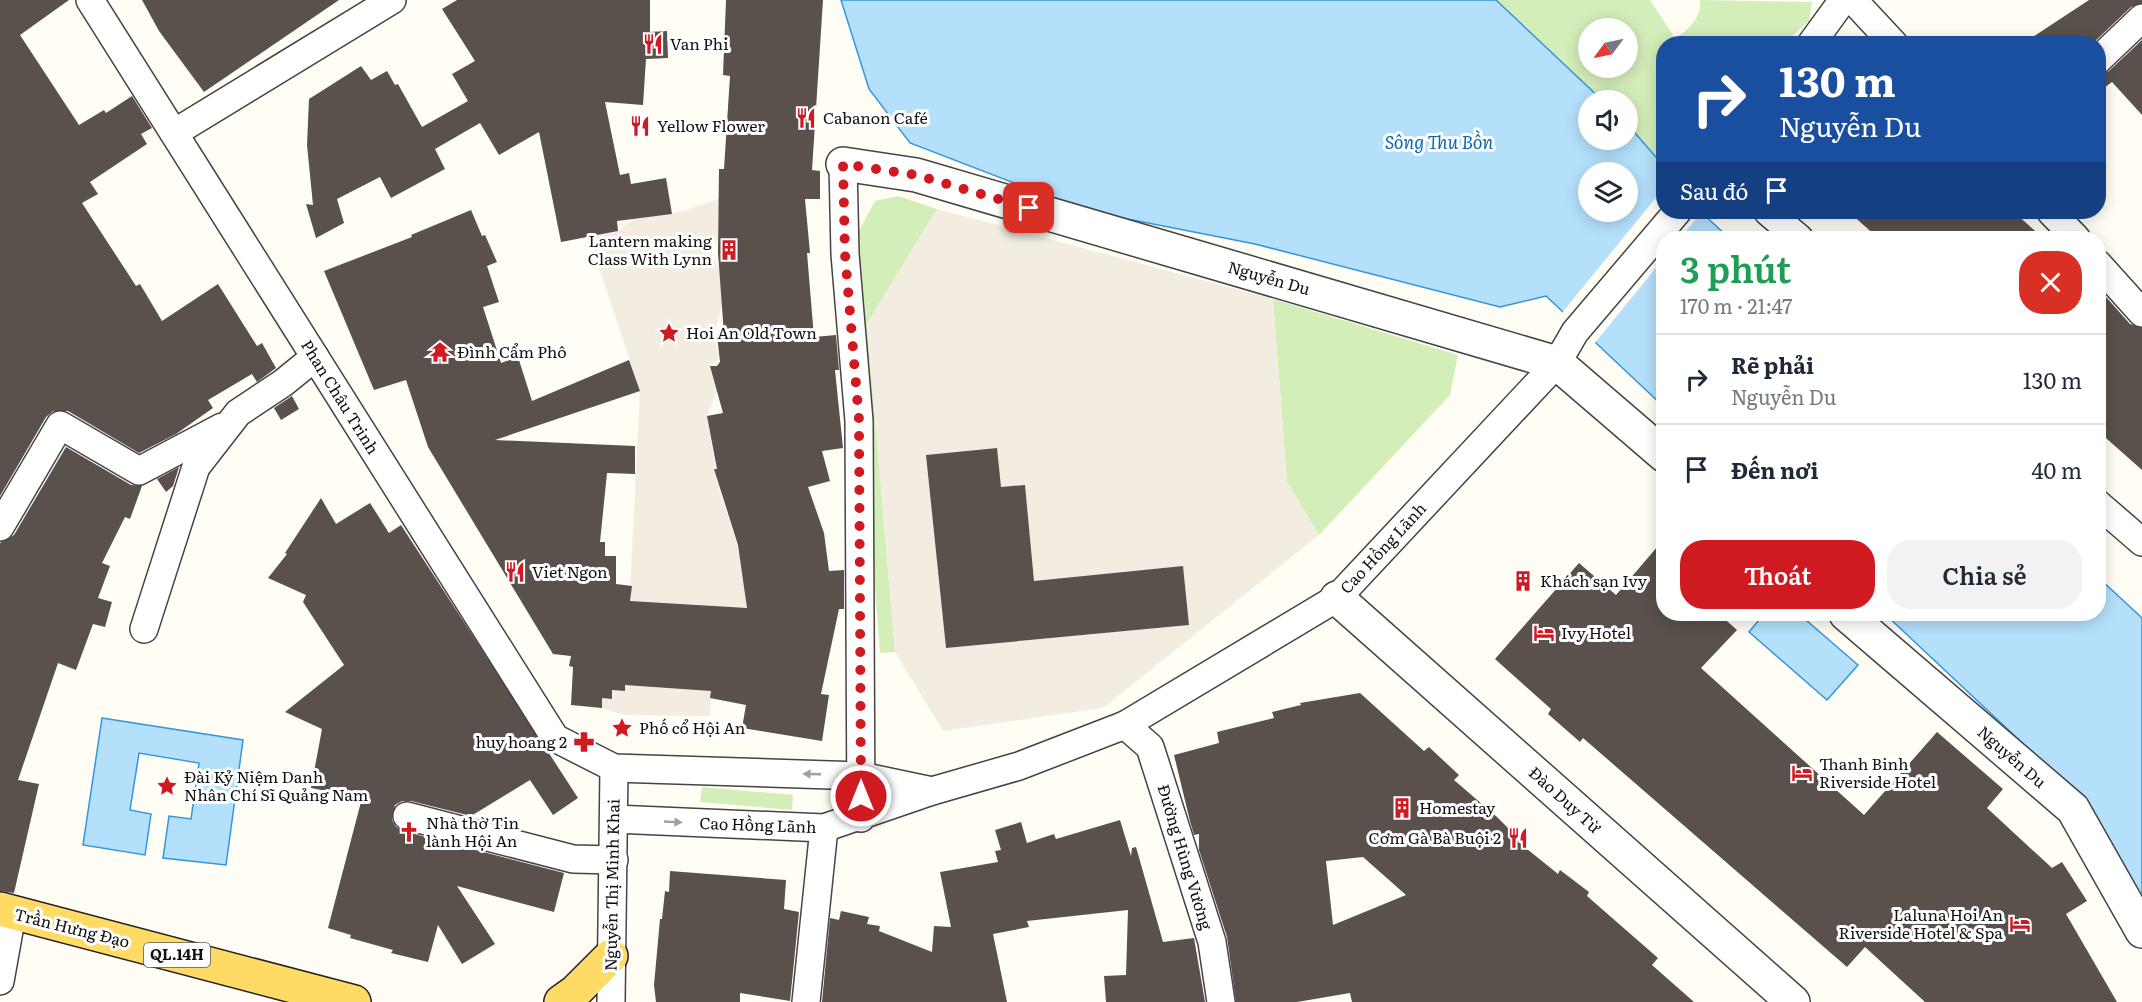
<!DOCTYPE html>
<html lang="vi">
<head>
<meta charset="utf-8">
<style>
	body { margin:0; font-family:Literata,serif; background:#f2f2f3; color:#1f2937; height:100vh; display:flex; flex-direction:column; font-size:22px; white-space:nowrap }
	* { box-sizing:border-box; margin:0 }
	p { font-size:20px; color:#747a83 }
	.icon { flex:none; width:33px; height:33px; fill:none; stroke:currentColor; stroke-width:2; stroke-linecap:round; stroke-linejoin:round }
	.map { position:relative; flex:1; overflow:hidden }
	.panel { position:absolute; left:1656px; top:231px; width:450px; height:390px; display:flex; flex-direction:column; background:#fff; border-radius:24px; box-shadow:0 3px 15px #0003 }
	.panel>* { flex:none }
	.hud { position:absolute; left:1656px; top:36px; width:450px; height:183px; border-radius:24px; box-shadow:0 3px 15px #0003; background:#1a4fa0; color:#fff; overflow:hidden }
	.needle { width:39px; rotate:237deg }
	.buttons { position:absolute; left:1578px; top:18px; display:grid; gap:12px }
	.buttons a { display:grid; place-items:center; width:60px; height:60px; border-radius:50%; background:#fff; box-shadow:0 3px 15px #0003; font-size:30px }
	.pin { position:absolute; display:grid; place-items:center; width:51px; height:51px; color:#fff; margin:-26px; border-radius:12px; box-shadow:0 3px 9px #0006 }
	.me { position:absolute; width:66px; margin:-33px; rotate:0deg; stroke-linejoin:round; filter:drop-shadow(0 0 4px #0008) }
	.turn { display:flex; align-items:center; gap:21px; height:126px; padding:0 24px; font-size:27px }
	.turn .icon { width:78px; height:78px; stroke-width:2.5 }
	.turn b { display:block; font-size:42px; line-height:51px }
	.then { display:flex; align-items:center; height:57px; padding:0 24px; background:#0003; gap:12px; font-size:22px }
	.round { display:grid; place-items:center; flex:none; width:63px; height:63px; border-radius:24px; background:#f2f2f3 }
	.headline { display:flex; align-items:center; justify-content:space-between; height:102px; padding:0 24px }
	h1 { font-size:36px; font-weight:600; line-height:45px; color:#1e9e55 }
	.primary-button { display:flex; gap:12px; margin-top:auto; padding:12px 24px }
	.primary-button a { flex:1; height:69px; border-radius:24px; background:#cf1a22; color:#fff; font-size:24px; font-weight:600; line-height:69px; text-align:center }
	.primary-button a+a { background:#f2f2f3; color:#1f2937 }
	ul { padding:0; list-style:none }
	li { display:flex; align-items:center; gap:18px; height:90px; padding:0 24px; border-top:2px solid #e0e1e3 }
	li div { flex:1 }
	li b { display:block; font-size:22px }
	li em { font-style:normal }
	.map>svg:first-child { display:block }
	.green { fill:#d4eeb9; fill-rule:evenodd }
	.plaza { fill:#f2ede0; fill-rule:evenodd }
	.water { fill:#b4e0fc; stroke:#3496d9; stroke-width:1.5; fill-rule:evenodd }
	.pier { fill:#fffdf4 }
	.building { fill:#5a514c; fill-rule:evenodd }
	.lines { fill:none; stroke-linecap:round; stroke-linejoin:round }
	.minor-casing { stroke:#444; stroke-width:30 }
	.tertiary-casing { stroke:#444; stroke-width:36 }
	.primary-casing { stroke:#222; stroke-width:36 }
	.minor { stroke:#fff; stroke-width:27 }
	.tertiary { stroke:#fff; stroke-width:33 }
	.primary { stroke:#ffda64; stroke-width:33 }
	.oneway { fill:#a0a0a0 }
	.route { stroke:#cf1a22; stroke-width:10; stroke-dasharray:0 18 }
	.labels { text-anchor:middle; stroke-width:6; stroke-linejoin:round; paint-order:stroke }
	.shield { fill:#fff; stroke:#585858; stroke-width:1.5 }
	.shield-label { font-size:15px; font-weight:bold; fill:#111 }
	.poi-label { font-size:16px; fill:#111; stroke:#fff; text-anchor:start }
	.street-label { font-size:16px; fill:#111; stroke:#fff }
	.water-label { font-size:18px; font-style:italic; fill:#0c67b0; stroke:#fff }
</style>
</head>
<body>
<div class="map">
<svg width="2142" height="1002" viewBox="0 0 2142 1002">
	<rect width="100%" height="100%" fill="#fffdf4"/>
	<g class="green">
		<path d="M1496,0H1650L1675,38C1689,31 1702,16 1700,0L1812,2L1809,21L1784,43L1664,44V159L1661,162L1628,125V100H1602ZM1588,28H1628V68H1588Z"/>
		<path d="M898,196L937,209L867,324L895,652L880,653L852,288V243L875,201Z"/>
		<path d="M1273,299L1458,355L1450,395L1319,535L1287,482Z"/>
		<path d="M702,787L793,795L792,810L700,802Z"/>
	</g>
	<g class="plaza">
		<path d="M721,198L720,240L713,242L712,257L719,267L722,305L714,336L719,358L710,365L717,391L707,416L719,490L738,546L745,580L747,615L712,685L710,716L623,715L602,708V698L612,699L613,690L625,691L640,391L589,238L618,231L633,219L681,212ZM661,603L701,605L697,690L655,687Z"/>
		<path d="M937,209L1273,299L1287,482L1319,535L1103,708L943,731L895,652L867,323ZM996,448L1001,487L1025,485L1034,581L1183,566L1189,625L946,648L926,455Z"/>
	</g>
	<g class="water">
		<path d="M841,0H1496L1602,100H1588V140H1628V125L1663,165L1664,212H1701L1729,238H1664L1663,406L1546,296L1500,307L1255,244L1087,211L910,143L869,89ZM1588,172H1628V212H1588Z"/>
		<path d="M2099,578L2142,618V905L2082,799L1885,614H2098Z"/>
		<path d="M1764,614H1799L1858,665L1827,700L1749,632Z"/>
		<path d="M102,718L243,740L226,865L163,858L169,816L191,819L199,763L139,753L130,810L151,814L145,855L83,845Z"/>
	</g>
	<path class="pier" d="M1663,189L1664,212H1702L1680,238H1664L1663,259L1594,344L1561,314Z"/>
	<g class="building">
		<path d="M0,0H69L20,35L79,125L104,110L106,113L132,96L152,128L141,134L147,144L90,182L98,194L82,203L136,286L140,284L162,321L218,284L257,346L262,343L276,368L257,382L252,374L208,400L213,408L176,434L139,453L68,411H53L46,417L0,496Z"/>
		<path d="M142,0H339L204,92L159,31Z"/>
		<path d="M457,0H650V32L667,31L668,58L646,59L643,105L605,102L620,175L629,173L631,184L666,178L672,214L617,221L618,231L561,242L539,132L499,155L480,123L435,149L445,169L391,198L380,177L337,199L344,223L316,238L306,204L313,205L307,145L309,99L361,66L371,80L387,71L395,85L398,84L422,127L468,101L452,74L475,61L442,9Z"/>
		<path d="M726,0H823L812,170L820,171V199H805L810,253H807L814,337L836,335L839,370H835L843,448L822,451L830,481L808,487L824,533L829,571L844,570V609H839L821,694L829,695L822,741L742,728L746,705L710,698L711,691L625,685V691L612,690V699L602,698V708L571,705L573,667L569,666L571,656L553,654L428,447L406,380L374,390L324,271L412,237L411,235L471,210L482,236L485,235L497,262L487,266L499,302L483,307L501,363L518,357L532,401L629,360L640,391L495,440L635,446V474L607,473L600,542H605V556H616V584L632,586L630,601L747,608L738,545L714,469H717L707,416L723,413L710,366H717L720,362L717,335L724,334L718,253L719,169H724L730,76L723,75Z"/>
		<path d="M2089,0H2142V3L2131,7L2092,44H2022Z"/>
		<path d="M2142,40V115L2112,82L2098,92V75L2109,71Z"/>
		<path d="M1849,212H2014L2043,238H1878Z"/>
		<path d="M2098,288L2130,324L2142,328V470L2098,431Z"/>
		<path d="M292,396L299,409L281,420L274,408Z"/>
		<path d="M66,447L131,485L142,486L130,519L125,517L102,563L110,566L98,598L112,602L105,627L93,624L76,670L58,663L18,780L39,784L14,893L0,891V543L14,535Z"/>
		<path d="M997,448L1001,487L1025,485L1034,581L1183,566L1189,625L946,648L926,455Z"/>
		<path d="M179,467L173,486L166,492L157,479Z"/>
		<path d="M321,498L336,524L370,503L389,533L401,525L578,798L553,815L530,780L471,816L411,801H402L395,805L392,820L396,827L403,831L564,873L554,912L457,886L495,944L462,964L438,925L428,962L391,953L393,950L350,938L351,935L328,928L362,798L311,788L322,729L285,712L344,665L303,602L306,595L268,578L287,554L285,553Z"/>
		<path d="M1664,539V614H1719L1737,630L1701,668L1864,815L1937,732L2003,789L1987,808L2052,868L2062,862L2087,901L2066,914L2117,1002H1925L1865,947L1847,967L1583,738L1580,742L1548,714L1551,709L1495,659L1579,563L1616,595Z"/>
		<path d="M1360,693L1424,751L1429,747L1459,775L1454,780L1497,817L1518,838L1516,840L1558,874L1560,870L1589,892L1587,896L1658,958L1652,965L1694,1002H1352L1350,993L1297,1002H1236L1227,937L1199,850V834L1194,835L1190,821L1174,755L1219,743L1217,732L1274,718L1272,712L1301,705L1300,703ZM1363,857L1406,895L1333,925L1326,861Z"/>
		<path d="M1120,820L1131,856L1132,848L1136,847L1163,942L1194,938L1205,1002H1106L1104,976L1126,975L1128,910L1027,921L1029,927L993,934L1007,1002H822L830,918L839,920L841,911L869,917L867,924L880,926L879,931L932,952L934,926L951,927L940,872L998,862L995,851L1001,850L995,830L1021,822L1027,843L1054,834L1056,839Z"/>
		<path d="M670,871L786,880L784,909L799,912L790,1001L740,993V1002H656L654,985L660,919H662L665,891L669,892Z"/>
	</g>
	<g class="lines">
		<g class="minor-casing">
			<g id="minor">
				<path d="M90,0L555,738L614,768L861,776L932,791"/>
				<path d="M1853,0L1894,44"/>
				<path d="M1811,44L1843,0"/>
				<path d="M2098,60L2142,18"/>
				<path d="M174,133L392,0"/>
				<path d="M843,164L845,254L859,421L861,818"/>
				<path d="M1768,212L1799,238"/>
				<path d="M2051,212L2076,238"/>
				<path d="M2098,264L2142,313"/>
				<path d="M2098,504L2142,542"/>
				<path d="M0,527L60,425L139,471L222,427"/>
				<path d="M144,629L196,467L238,413L283,383L315,357"/>
				<path d="M1125,725L1150,747L1212,942L1221,1002"/>
				<path d="M407,816L573,859L614,860"/>
				<path d="M614,819L824,828L932,791L1019,766L1125,725L1337,598L1557,363L1575,332L1677,212"/>
				<path d="M0,981L12,914"/>
				<path d="M611,1002L614,768"/>
				<path d="M806,1002L824,828"/>
			</g>
		</g>
		<g class="tertiary-casing">
			<g id="tertiary">
				<path d="M843,164L916,175L1557,363L1664,455"/>
				<path d="M1337,598L1793,1002"/>
				<path d="M1846,614L2073,809L2142,931"/>
			</g>
		</g>
		<g class="primary-casing">
			<g id="primary">
				<path d="M0,909L354,1002"/>
				<path d="M561,1002L575,992L611,956"/>
			</g>
		</g>
		<use href="#minor" class="minor"/>
		<use href="#tertiary" class="tertiary"/>
		<use href="#primary" class="primary"/>
	</g>
	<defs><path id="oneway-solid" d="M-6-.8H1V-3.2L6.5 0L1 3.2V.8H-6Z" transform="scale(1.5)"/></defs>
	<g class="oneway">
		<use href="#oneway-solid" transform="translate(812 774) rotate(-178)"/>
		<use href="#oneway-solid" transform="translate(673 822) rotate(3)"/>
	</g>
	<g class="lines">
		<path class="route" d="M861,796L859,420L845,254L843,164L916,175L1029,208"/>
	</g>
	<defs>
		<g id="restaurant-bare" transform="scale(1.62)"><path d="M-5-6h1v4h1v-4h1v4h1v-4h1v5L-1.5 .5V6h-2V.5L-5-1ZM5-6V6H3V1.5H1.5Q1.5-4 5-6Z" fill="#cf1a22" stroke="#fff" stroke-width="2.5" paint-order="stroke"/></g>
		<g id="building-bare" transform="scale(1.62)"><path d="M-4-6H4V6H1V3H-1V6H-4ZM-2.5-4.3h1.7v1.8h-1.7ZM.8-4.3h1.7v1.8H.8ZM-2.5-1h1.7V.8h-1.7ZM.8-1h1.7V.8H.8Z" fill="#cf1a22" stroke="#fff" stroke-width="2.5" paint-order="stroke"/></g>
		<g id="sight-bare" transform="scale(1.62)"><path d="M0-6L1.8-2.2L6-1.7L2.9 1.2L3.7 5.4L0 3.3L-3.7 5.4L-2.9 1.2L-6-1.7L-1.8-2.2Z" fill="#cf1a22" stroke="#fff" stroke-width="2.5" paint-order="stroke"/></g>
		<g id="temple-bare" transform="scale(1.62)"><path d="M0-6L5-2H3V0L6.5 2.5H4V6H1.5V3h-3V6H-4V2.5H-6.5L-3 0V-2H-5Z" fill="#cf1a22" stroke="#fff" stroke-width="2.5" paint-order="stroke"/></g>
		<g id="hotel-bare" transform="scale(1.62)"><path d="M-6-4.5h1.5V1H6V5H4.5V3h-9V5H-6ZM-4 0a1.8 1.8 0 1 1 3.6 0ZM.5 0V-2.5h3Q6-2.5 6 0Z" fill="#cf1a22" stroke="#fff" stroke-width="2.5" paint-order="stroke"/></g>
		<g id="pharmacy-bare" transform="scale(1.62)"><path d="M-2-6h4v4h4v4h-4v4h-4v-4h-4v-4h4Z" fill="#cf1a22" stroke="#fff" stroke-width="2.5" paint-order="stroke"/></g>
		<g id="church-bare" transform="scale(1.62)"><path d="M-1.2-6h2.4v3.5h3.3v2.4h-3.3V6h-2.4V-.1h-3.3v-2.4h3.3Z" fill="#cf1a22" stroke="#fff" stroke-width="2.5" paint-order="stroke"/></g>
	</defs>
	<g fill-rule="evenodd">
		<use href="#restaurant-bare" x="653" y="44"/>
		<use href="#restaurant-bare" x="806" y="118"/>
		<use href="#restaurant-bare" x="640" y="126"/>
		<use href="#building-bare" x="729" y="250"/>
		<use href="#sight-bare" x="669" y="333"/>
		<use href="#temple-bare" x="440" y="352"/>
		<use href="#restaurant-bare" x="515" y="572"/>
		<use href="#building-bare" x="1523" y="581"/>
		<use href="#hotel-bare" x="1544" y="633"/>
		<use href="#sight-bare" x="622" y="728"/>
		<use href="#pharmacy-bare" x="584" y="742"/>
		<use href="#hotel-bare" x="1802" y="773"/>
		<use href="#sight-bare" x="167" y="786"/>
		<use href="#building-bare" x="1402" y="808"/>
		<use href="#church-bare" x="409" y="832"/>
		<use href="#restaurant-bare" x="1518" y="838"/>
		<use href="#hotel-bare" x="2020" y="924"/>
	</g>
	<g class="labels">
		<rect class="shield" x="144" y="943" width="66" height="24" rx="4.5"/>
		<g class="shield-label">
			<text x="177" y="960">QL.14H</text>
		</g>
		<g class="poi-label">
			<text x="670" y="50">Van Phi</text>
			<text x="823" y="124">Cabanon Café</text>
			<text x="657" y="132">Yellow Flower</text>
			<text x="712" y="247" text-anchor="end">Lantern making<tspan x="712" dy="18">Class With Lynn</tspan></text>
			<text x="686" y="339">Hoi An Old Town</text>
			<text x="457" y="358">Đình Cẩm Phô</text>
			<text x="532" y="578">Viet Ngon</text>
			<text x="1540" y="587">Khách sạn Ivy</text>
			<text x="1561" y="639">Ivy Hotel</text>
			<text x="639" y="734">Phố cổ Hội An</text>
			<text x="567" y="748" text-anchor="end">huy hoang 2</text>
			<text x="1819" y="770">Thanh Binh<tspan x="1819" dy="18">Riverside Hotel</tspan></text>
			<text x="184" y="783">Đài Kỷ Niệm Danh<tspan x="184" dy="18">Nhân Chí Sĩ Quảng Nam</tspan></text>
			<text x="1419" y="814">Homestay</text>
			<text x="426" y="829">Nhà thờ Tin<tspan x="426" dy="18">lành Hội An</tspan></text>
			<text x="1501" y="844" text-anchor="end">Cơm Gà Bà Buội 2</text>
			<text x="2003" y="921" text-anchor="end">Laluna Hoi An<tspan x="2003" dy="18">Riverside Hotel &amp; Spa</tspan></text>
		</g>
		<g class="street-label">
			<text transform="translate(1269 278) rotate(16)" y="6">Nguyễn Du</text>
			<text transform="translate(340 397) rotate(58)" y="6">Phan Châu Trinh</text>
			<text transform="translate(1383 548) rotate(-47)" y="6">Cao Hồng Lãnh</text>
			<text transform="translate(2012 757) rotate(41)" y="6">Nguyễn Du</text>
			<text transform="translate(1565 800) rotate(42)" y="6">Đào Duy Từ</text>
			<text transform="translate(758 825) rotate(2)" y="6">Cao Hồng Lãnh</text>
			<text transform="translate(1185 857) rotate(73)" y="6">Đường Hùng Vương</text>
			<text transform="translate(612 885) rotate(-89)" y="6">Nguyễn Thị Minh Khai</text>
			<text transform="translate(72 928) rotate(14)" y="6">Trần Hưng Đạo</text>
		</g>
		<g class="water-label">
			<text x="1439" y="149">Sông Thu Bồn</text>
		</g>
	</g>
</svg>
<div class="buttons">
<a><svg class="needle" viewBox="-14 -14 28 28"><path d="M0-13l5 13h-10z" fill="#e53935"/><path d="M0 13l5-13h-10z" fill="#747a83"/></svg></a>
<a><svg class="icon" aria-label="sound" viewBox="0 0 24 24"><path d="M4 9h4l5-4v14l-5-4H4zM17 9q2 3 0 6"/></svg></a>
<a><svg class="icon" aria-label="layers" viewBox="0 0 24 24"><path d="M12 4l9 5-9 5-9-5zM3 14l9 5 9-5"/></svg></a>
</div>
<div class="pin" style="left:1029px;top:208px;background:#d93025"><svg class="icon" aria-label="arrive" viewBox="0 0 24 24"><path d="M6 21V4h12l-3 4 3 4H6"/></svg></div>
<svg class="me" style="left:861px;top:796px" viewBox="-20 -20 40 40"><circle r="17" fill="#cf1a22" stroke="#fff" stroke-width="3"/><path d="M0-11L8 9 0 5-8 9z" fill="#fff"/></svg>
<div class="hud">
<div class="turn"><svg class="icon" aria-label="right" viewBox="0 0 24 24"><path d="M7 20v-9h11M14 6l5 5-5 5"/></svg><div><b>130 m</b>Nguyễn Du</div></div>
<div class="then">Sau đó<svg class="icon" aria-label="arrive" viewBox="0 0 24 24"><path d="M6 21V4h12l-3 4 3 4H6"/></svg></div>
</div>
<section class="panel">
<div class="headline"><div><h1>3 phút</h1><p>170 m · 21:47</p></div><a class="round" style="background:#d93025;color:#fff"><svg class="icon" aria-label="close" viewBox="0 0 24 24"><path d="M6 6l12 12M18 6L6 18"/></svg></a></div>
<ul>
<li><svg class="icon" aria-label="right" viewBox="0 0 24 24"><path d="M7 20v-9h11M14 6l5 5-5 5"/></svg><div><b>Rẽ phải</b><p>Nguyễn Du</p></div><em>130 m</em></li>
<li><svg class="icon" aria-label="arrive" viewBox="0 0 24 24"><path d="M6 21V4h12l-3 4 3 4H6"/></svg><div><b>Đến nơi</b></div><em>40 m</em></li>
</ul>
<div class="primary-button"><a>Thoát</a><a>Chia sẻ</a></div>
</section>
</div>
</body>
</html>
